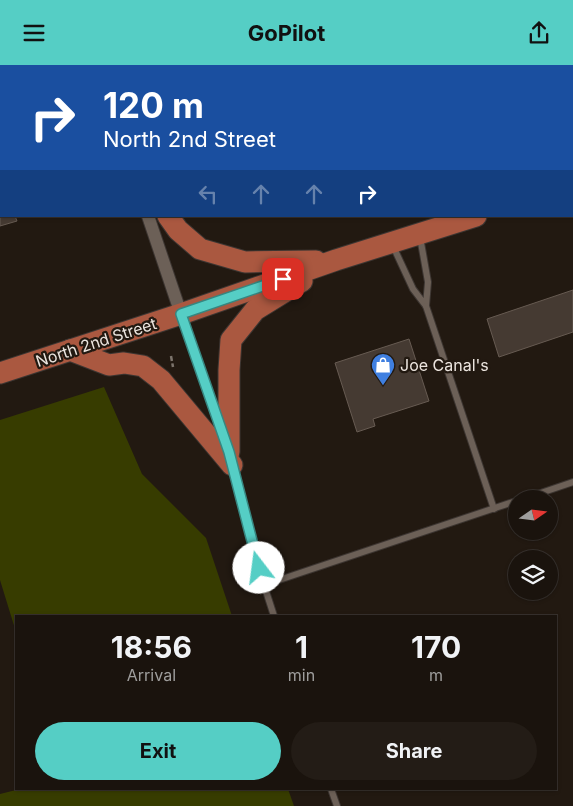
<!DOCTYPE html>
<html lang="en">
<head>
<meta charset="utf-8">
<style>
	body { margin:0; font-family:Inter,sans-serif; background:#231c16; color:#f1f3f6; height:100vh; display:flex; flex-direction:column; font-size:19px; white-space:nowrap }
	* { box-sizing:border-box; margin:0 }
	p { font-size:16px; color:#9f9e9d }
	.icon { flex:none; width:28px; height:28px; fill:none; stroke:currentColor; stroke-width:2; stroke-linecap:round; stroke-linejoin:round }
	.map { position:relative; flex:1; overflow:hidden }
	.panel { position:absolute; left:15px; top:550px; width:542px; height:175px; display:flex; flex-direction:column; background:#1a130d; border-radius:0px; box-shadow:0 1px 4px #0004,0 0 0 1px #38322e }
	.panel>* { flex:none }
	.guide { position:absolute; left:0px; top:0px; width:574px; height:152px; box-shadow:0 1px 4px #0004,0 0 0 1px #38322e; background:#1a4fa0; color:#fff; overflow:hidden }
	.needle { width:32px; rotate:76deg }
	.buttons { position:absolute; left:508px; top:425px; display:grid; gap:10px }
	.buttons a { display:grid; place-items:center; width:50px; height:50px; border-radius:50%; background:#1a130d; box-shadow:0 1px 4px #0004,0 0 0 1px #38322e; font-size:25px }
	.pin { position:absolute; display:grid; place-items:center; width:42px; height:42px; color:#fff; margin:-21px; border-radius:10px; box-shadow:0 2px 8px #0006 }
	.me { position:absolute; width:55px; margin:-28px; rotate:345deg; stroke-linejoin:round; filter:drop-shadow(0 0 4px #0008) }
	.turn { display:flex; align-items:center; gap:18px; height:105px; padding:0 20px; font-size:22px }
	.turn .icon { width:65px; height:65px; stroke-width:2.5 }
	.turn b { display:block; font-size:35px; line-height:42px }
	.lanes { display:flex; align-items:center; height:48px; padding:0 20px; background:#0003; justify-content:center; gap:25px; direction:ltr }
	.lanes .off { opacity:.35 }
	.eta { display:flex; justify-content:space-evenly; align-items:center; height:85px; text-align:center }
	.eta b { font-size:30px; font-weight:700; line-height:35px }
	.cta { display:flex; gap:10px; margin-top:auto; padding:10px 20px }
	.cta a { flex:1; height:58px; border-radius:30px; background:#55cec5; color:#111; font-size:20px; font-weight:700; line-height:58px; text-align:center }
	.cta a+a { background:#231c16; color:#f1f3f6 }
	header { display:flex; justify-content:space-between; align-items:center; height:65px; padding:0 20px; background:#55cec5; color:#111; font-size:22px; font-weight:700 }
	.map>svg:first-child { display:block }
	.green { fill:#373c00 }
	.building { fill:#453a32; stroke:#675b52 }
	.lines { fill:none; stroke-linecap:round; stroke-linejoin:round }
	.lane-casing { stroke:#3d3632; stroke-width:8 }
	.street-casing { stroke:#3d3632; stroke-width:14 }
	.primary-casing { stroke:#3d3632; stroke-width:23 }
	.path { stroke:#7c746c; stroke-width:2.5; stroke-dasharray:5 2.5; stroke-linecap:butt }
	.lane { stroke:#6c6057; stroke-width:6 }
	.street { stroke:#6c6057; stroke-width:12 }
	.primary { stroke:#aa5840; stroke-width:21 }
	.route-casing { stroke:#378680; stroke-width:12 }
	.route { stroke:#55cec5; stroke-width:9 }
	.labels { text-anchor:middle; stroke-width:4.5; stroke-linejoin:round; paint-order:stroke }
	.street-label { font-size:16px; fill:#ece5df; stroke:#221911 }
	.poi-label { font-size:16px; fill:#ece5df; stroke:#221911; text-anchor:start }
</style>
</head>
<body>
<header><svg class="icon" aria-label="menu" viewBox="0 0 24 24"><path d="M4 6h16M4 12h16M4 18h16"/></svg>GoPilot<svg class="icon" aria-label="share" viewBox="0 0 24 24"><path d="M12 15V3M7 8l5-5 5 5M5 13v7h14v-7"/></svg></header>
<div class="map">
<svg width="573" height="741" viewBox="0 0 573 741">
	<rect width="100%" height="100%" fill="#221911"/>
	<g class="green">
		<path d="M104,322L142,409L206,473L232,551H16V567L0,515V355Z"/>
		<path d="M20,724H288L294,741H0V729Z"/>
	</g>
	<g class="building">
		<path d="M448,0H502L503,1H449Z"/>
		<path d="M0,104L1,151H15L17,156L0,161Z"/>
		<path d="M573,225V267L499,292L487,254Z"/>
		<path d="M409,274L429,336L373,354L375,361L357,367L335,298Z"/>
	</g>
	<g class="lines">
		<g class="lane-casing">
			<g id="lane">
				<path d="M88,0L90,1"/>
				<path d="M108,1V0"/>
				<path d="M0,50H1"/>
				<path d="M0,89L1,88"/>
				<path d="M393,181L413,224L426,241L428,217L420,172"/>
				<path d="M426,241L494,444"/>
				<path d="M181,252L221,365"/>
				<path d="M233,403L264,520L274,551"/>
				<path d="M523,434L573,417"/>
				<path d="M264,520L516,436"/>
				<path d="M331,724L337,741"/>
			</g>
		</g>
		<g class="street-casing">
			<g id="street">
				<path d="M152,1L155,0"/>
				<path d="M148,151L181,249"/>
			</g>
		</g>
		<g class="primary-casing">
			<g id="primary">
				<path d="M572,106H573"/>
				<path d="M572,129H573"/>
				<path d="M168,151L178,165L200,184L245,197L316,196"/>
				<path d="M70,285L109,300L124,298L143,301L161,315L232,400"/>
				<path d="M0,308L181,249L336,195L476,151"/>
				<path d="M229,387V305L231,275L255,245L302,216"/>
			</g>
		</g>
		<path class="path" d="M171,291L173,302"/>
		<use href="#lane" class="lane"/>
		<use href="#street" class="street"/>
		<use href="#primary" class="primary"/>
	</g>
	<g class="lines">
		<g class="route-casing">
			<path id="route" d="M259,503L229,387L181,249L283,214"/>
		</g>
		<use href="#route" class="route"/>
	</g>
	<defs>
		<g id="shop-pin" transform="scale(1.25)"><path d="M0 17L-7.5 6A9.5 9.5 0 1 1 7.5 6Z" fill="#3f7fe0" stroke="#221911"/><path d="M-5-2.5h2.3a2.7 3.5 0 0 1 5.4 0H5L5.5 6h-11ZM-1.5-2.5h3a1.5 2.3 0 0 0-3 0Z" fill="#fff"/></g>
	</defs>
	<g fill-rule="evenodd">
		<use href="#shop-pin" x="383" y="300"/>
	</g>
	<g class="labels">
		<g class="street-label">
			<text transform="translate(96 277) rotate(-18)" y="6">North 2nd Street</text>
		</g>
		<g class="poi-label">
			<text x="400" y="306">Joe Canal's</text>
		</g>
	</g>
</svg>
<div class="buttons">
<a><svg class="needle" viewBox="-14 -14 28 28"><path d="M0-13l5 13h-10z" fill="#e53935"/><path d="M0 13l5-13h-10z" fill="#9f9e9d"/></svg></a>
<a><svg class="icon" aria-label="layers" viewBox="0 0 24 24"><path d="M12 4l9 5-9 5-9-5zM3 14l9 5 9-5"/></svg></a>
</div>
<div class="pin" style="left:283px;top:214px;background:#d93025"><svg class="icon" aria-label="arrive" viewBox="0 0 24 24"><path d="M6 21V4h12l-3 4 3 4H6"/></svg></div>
<svg class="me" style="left:259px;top:503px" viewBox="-20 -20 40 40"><circle r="19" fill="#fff"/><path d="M0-13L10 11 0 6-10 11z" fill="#55cec5"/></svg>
<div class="guide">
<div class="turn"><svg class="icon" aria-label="right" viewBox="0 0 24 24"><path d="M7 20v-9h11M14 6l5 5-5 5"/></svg><div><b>120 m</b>North 2nd Street</div></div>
<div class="lanes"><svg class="icon off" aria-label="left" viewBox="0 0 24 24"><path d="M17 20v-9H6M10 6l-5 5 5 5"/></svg><svg class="icon off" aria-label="ahead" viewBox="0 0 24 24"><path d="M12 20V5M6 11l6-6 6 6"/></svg><svg class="icon off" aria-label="ahead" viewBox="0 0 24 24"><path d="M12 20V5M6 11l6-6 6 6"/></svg><svg class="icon" aria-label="right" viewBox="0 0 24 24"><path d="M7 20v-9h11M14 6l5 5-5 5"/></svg></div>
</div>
<section class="panel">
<div class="eta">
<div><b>18:56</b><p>Arrival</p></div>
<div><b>1</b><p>min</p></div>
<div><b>170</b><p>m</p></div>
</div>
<div class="cta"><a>Exit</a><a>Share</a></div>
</section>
</div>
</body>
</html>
